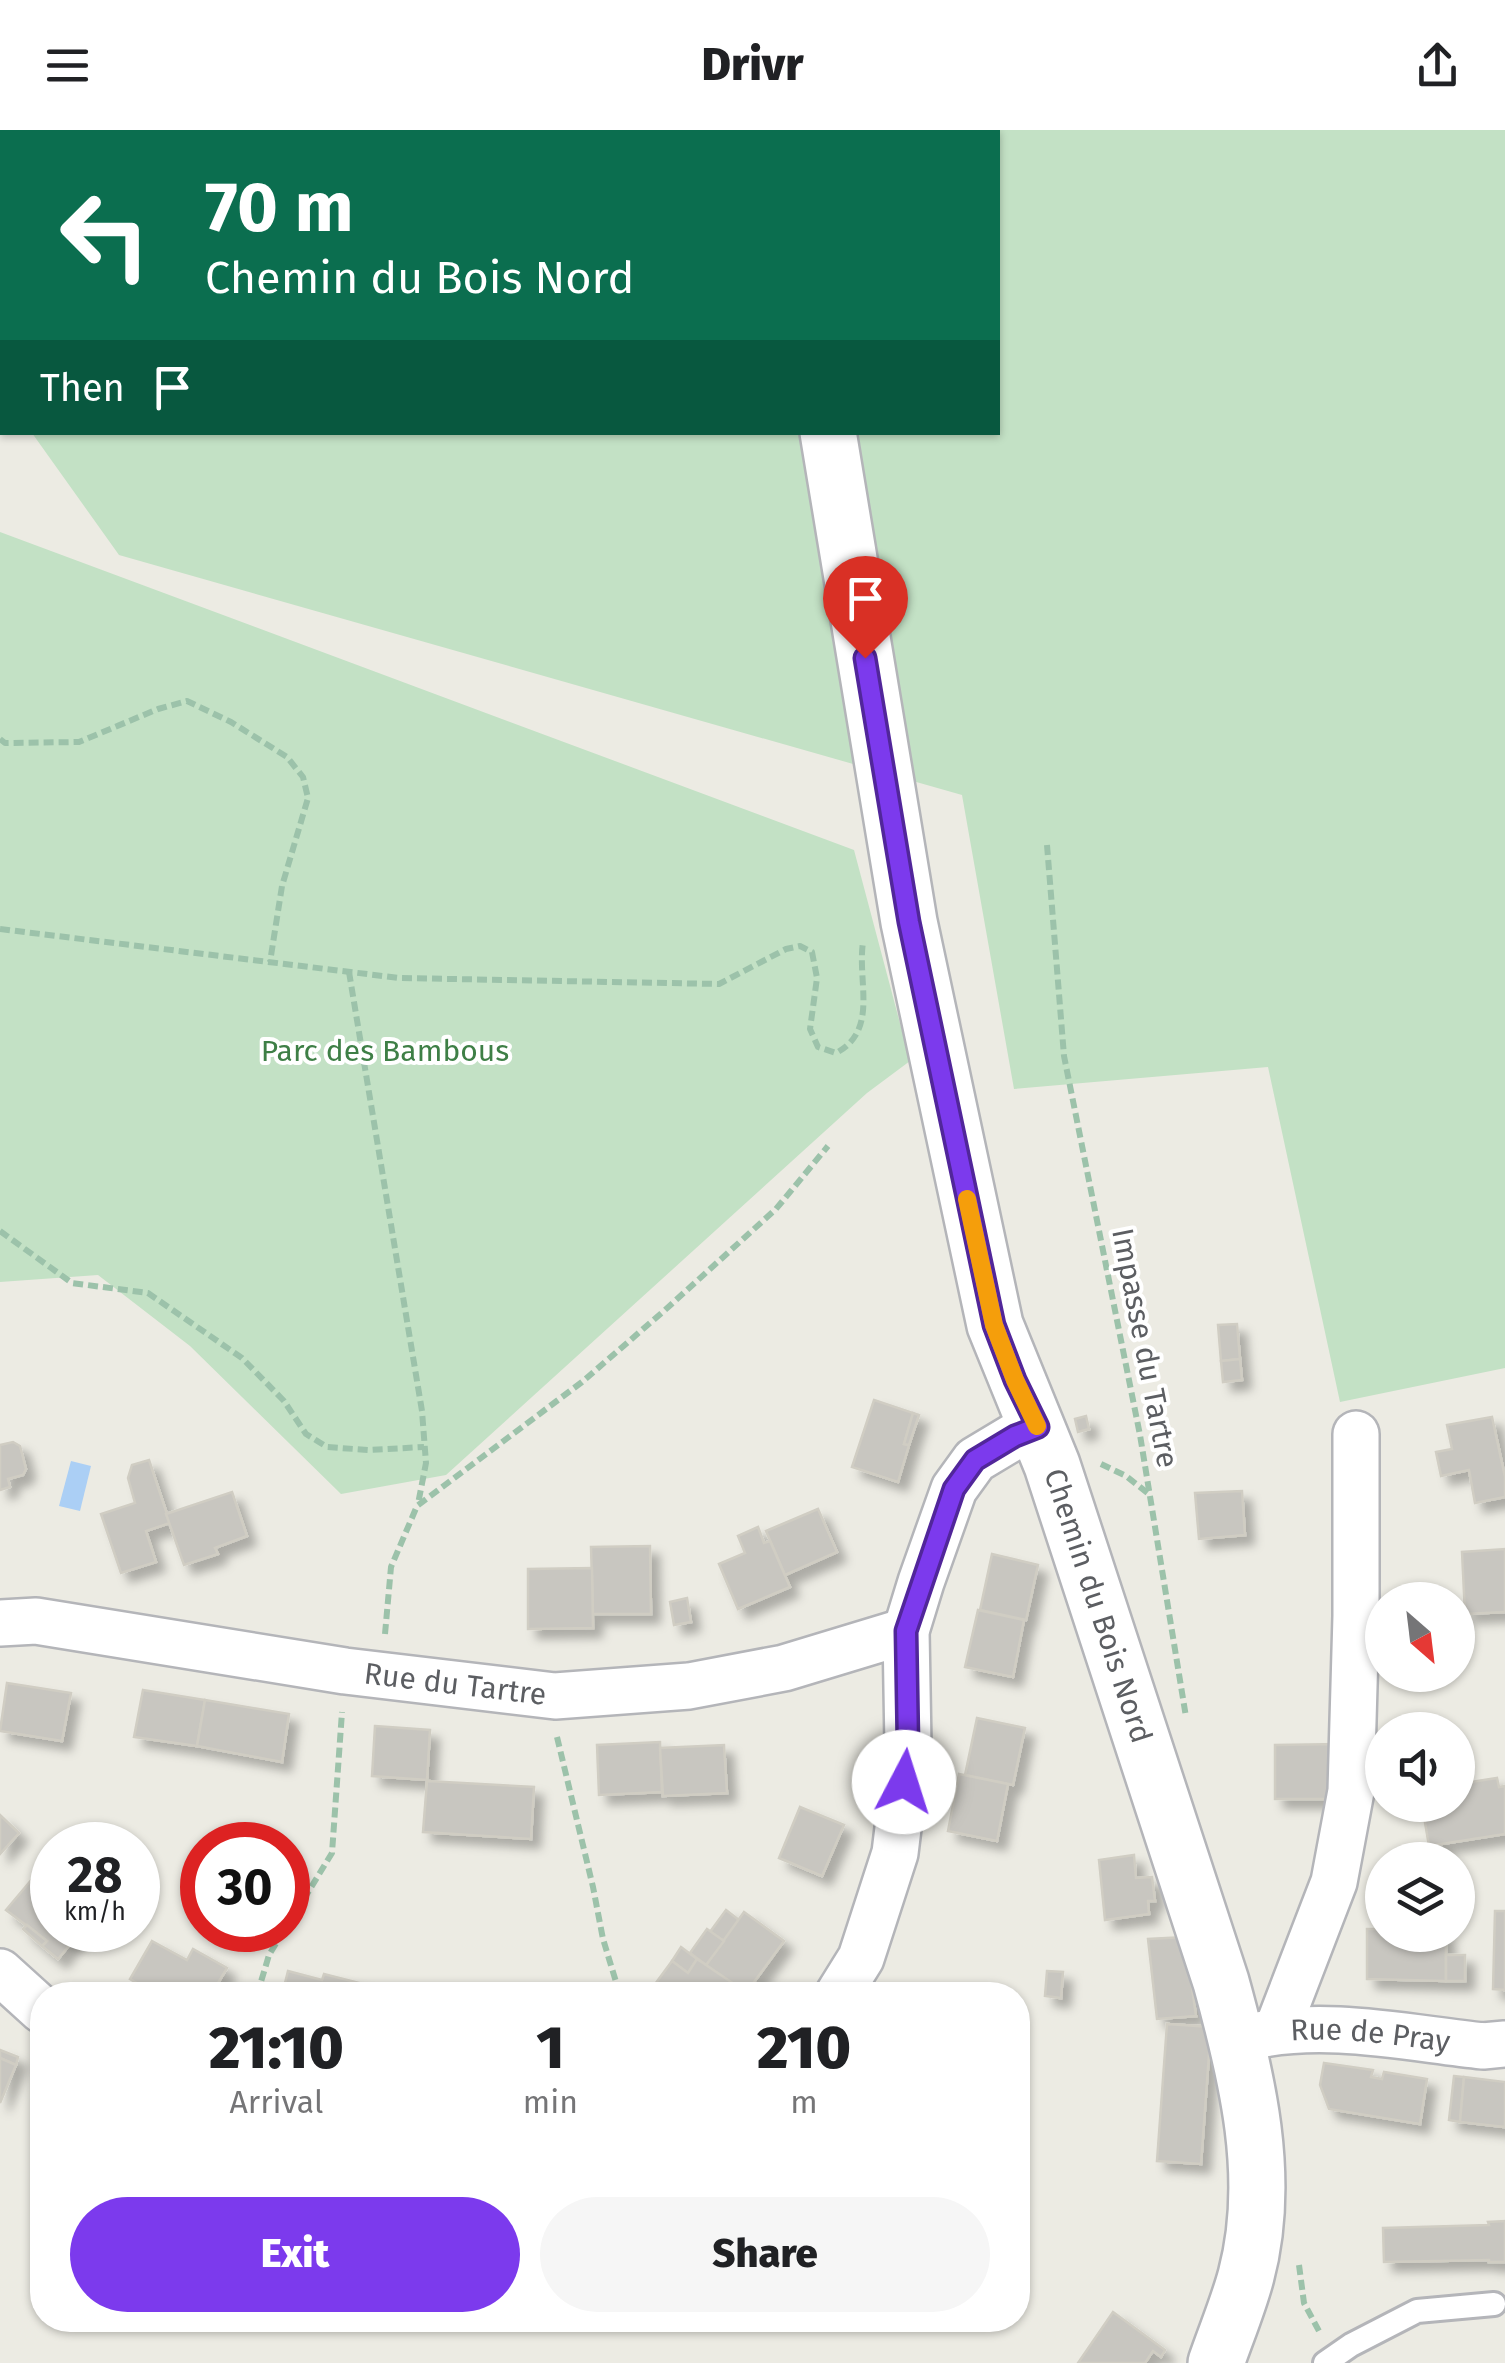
<!DOCTYPE html>
<html lang="en">
<head>
<meta charset="utf-8">
<style>
	body { margin:0; font-family:"Fira Sans",sans-serif; background:#f6f6f6; color:#202124; height:100vh; display:flex; flex-direction:column; font-size:38px; white-space:nowrap }
	* { box-sizing:border-box; margin:0 }
	p { font-size:32px; color:#757577 }
	.icon { flex:none; width:55px; height:55px; fill:none; stroke:currentColor; stroke-width:2; stroke-linecap:round; stroke-linejoin:round }
	.map { position:relative; flex:1; overflow:hidden }
	.details { position:absolute; left:30px; top:1852px; width:1000px; height:350px; display:flex; flex-direction:column; background:#fff; border-radius:40px; box-shadow:0 2px 8px #0004 }
	.details>* { flex:none }
	.hud { position:absolute; left:0px; top:0px; width:1000px; height:305px; box-shadow:0 2px 8px #0004; background:#0b6e4f; color:#fff; overflow:hidden }
	.needle { width:65px; rotate:152deg }
	.buttons { position:absolute; left:1365px; top:1452px; display:grid; gap:20px }
	.buttons a { display:grid; place-items:center; width:110px; height:110px; border-radius:50%; background:#fff; box-shadow:0 2px 8px #0004; font-size:50px }
	.speed { position:absolute; left:30px; top:1692px; display:flex; gap:20px; font-size:50px; font-weight:700; text-align:center }
	.speed>* { display:grid; place-content:center; width:130px; height:130px; border-radius:50%; background:#fff; box-shadow:0 2px 8px #0004; line-height:1 }
	.speed small { font-size:25px; font-weight:400 }
	.speed .limit { border:15px solid #d22; background:#fff; color:#111 }
	.pin { position:absolute; display:grid; place-items:center; width:85px; height:85px; color:#fff; margin:-102px -42px; border-radius:50% 50% 50% 0; rotate:-45deg; box-shadow:0 0 10px #0007 }
	.pin .icon { rotate:45deg }
	.me { position:absolute; width:110px; margin:-55px; rotate:5deg; stroke-linejoin:round; filter:drop-shadow(0 0 8px #0008) }
	.turn { display:flex; align-items:center; gap:35px; height:210px; padding:0 40px; font-size:45px }
	.turn .icon { width:130px; height:130px; stroke-width:2.5 }
	.turn b { display:block; font-size:70px; line-height:85px }
	.then { display:flex; align-items:center; height:95px; padding:0 40px; background:#0003; gap:20px; font-size:38px }
	.eta { display:flex; justify-content:space-evenly; align-items:center; height:170px; text-align:center }
	.eta b { font-size:60px; font-weight:800; line-height:70px }
	.primary-button { display:flex; gap:20px; margin-top:auto; padding:20px 40px }
	.primary-button a { flex:1; height:115px; border-radius:60px; background:#7c3aed; color:#fff; font-size:40px; font-weight:800; line-height:115px; text-align:center }
	.primary-button a+a { background:#f6f6f6; color:#202124 }
	header { display:flex; justify-content:space-between; align-items:center; height:130px; padding:0 40px; background:#fff; font-size:45px; font-weight:800 }
	.map>svg:first-child { display:block }
	.green { fill:#c3e1c5 }
	.water { fill:#abcff5 }
	.building { fill:#c8c6c0; stroke:#d0cdc3; stroke-width:2.5; filter:url(#shadow) }
	.lines { fill:none; stroke-linecap:round; stroke-linejoin:round }
	.service-casing { stroke:#b4b5b9; stroke-width:28 }
	.minor-casing { stroke:#b4b5b9; stroke-width:50 }
	.tertiary-casing { stroke:#b4b5b9; stroke-width:60 }
	.path { stroke:#9cc2aa; stroke-width:6; stroke-dasharray:10 5; stroke-linecap:butt }
	.service { stroke:#fff; stroke-width:22 }
	.minor { stroke:#fff; stroke-width:45 }
	.tertiary { stroke:#fff; stroke-width:55 }
	.route-casing { stroke:#51269a; stroke-width:25 }
	.route { stroke:#7c3aed; stroke-width:18 }
	.slow { stroke:#f59e0b; stroke-width:18 }
	.labels { text-anchor:middle; stroke-width:8; stroke-linejoin:round; paint-order:stroke }
	.park-label { font-size:30px; fill:#3e7f46; stroke:#fff }
	.street-label { font-size:30px; fill:#5c5e62; stroke:#fff }
</style>
</head>
<body>
<header><svg class="icon" aria-label="menu" viewBox="0 0 24 24"><path d="M4 6h16M4 12h16M4 18h16"/></svg>Drivr<svg class="icon" aria-label="share" viewBox="0 0 24 24"><path d="M12 15V3M7 8l5-5 5 5M5 13v7h14v-7"/></svg></header>
<div class="map">
<svg width="1505" height="2233" viewBox="0 0 1505 2233">
	<defs>
		<filter id="shadow"><feDropShadow dx="9" dy="9" stdDeviation="5" flood-color="#0004"/></filter>
	</defs>
	<rect width="100%" height="100%" fill="#ecebe3"/>
	<g class="green">
		<path d="M0,0H1505V1238L1340,1272L1268,937L1014,959L962,665L119,425L32,303L998,302V2H2V260Z"/>
		<path d="M0,402L854,720L910,931L867,963L446,1345L341,1364L190,1216L98,1145L0,1152Z"/>
	</g>
	<path class="water" d="M71,1331L91,1336L80,1381L59,1376Z"/>
	<g class="building">
		<path d="M1237,1194L1240,1229L1221,1231L1218,1195Z"/>
		<path d="M1240,1229L1242,1250L1223,1252L1221,1231Z"/>
		<path d="M874,1270L913,1283L904,1314L909,1315L898,1352L852,1337Z"/>
		<path d="M913,1283L919,1285L909,1315L904,1314Z"/>
		<path d="M1086,1286L1089,1299L1078,1302L1075,1289Z"/>
		<path d="M1492,1287L1505,1347V1367L1475,1373L1469,1340L1441,1346L1436,1322L1452,1319L1447,1295Z"/>
		<path d="M13,1312L20,1316L26,1339L23,1345L8,1349L10,1357L0,1360V1315Z"/>
		<path d="M149,1330L170,1393L146,1401L156,1432L121,1443L101,1384L135,1373L128,1348L132,1335Z"/>
		<path d="M1242,1361L1245,1405L1199,1409L1195,1363Z"/>
		<path d="M232,1362L247,1406L215,1418L218,1424L184,1435L166,1384Z"/>
		<path d="M818,1379L837,1422L785,1445L766,1401Z"/>
		<path d="M758,1397L764,1413L770,1411L790,1457L738,1479L719,1434L745,1423L738,1406Z"/>
		<path d="M650,1416L651,1484H593L591,1417Z"/>
		<path d="M1505,1419V1482L1465,1484L1462,1422Z"/>
		<path d="M992,1424L1038,1435L1026,1490L980,1480Z"/>
		<path d="M592,1438L593,1498L528,1499V1439Z"/>
		<path d="M687,1468L691,1492L674,1495L670,1472Z"/>
		<path d="M978,1480L1024,1490L1013,1547L965,1537Z"/>
		<path d="M7,1553L71,1563L62,1611L0,1601Z"/>
		<path d="M143,1560L205,1570L197,1616L134,1607Z"/>
		<path d="M205,1570L289,1584L282,1632L197,1616Z"/>
		<path d="M977,1588L1025,1598L1013,1655L965,1645Z"/>
		<path d="M375,1596L430,1600L427,1650L372,1646Z"/>
		<path d="M660,1612L662,1662L599,1665L597,1615Z"/>
		<path d="M1340,1614L1339,1669H1275V1615Z"/>
		<path d="M724,1615L727,1663L663,1666L660,1618Z"/>
		<path d="M959,1644L1008,1654L997,1711L948,1701Z"/>
		<path d="M1497,1648L1499,1657L1505,1656V1704L1429,1716L1422,1675H1458V1654Z"/>
		<path d="M427,1651L534,1657L531,1709L423,1702Z"/>
		<path d="M800,1677L844,1695L822,1746L779,1728Z"/>
		<path d="M0,1685L19,1703L0,1724Z"/>
		<path d="M1134,1725L1136,1748L1152,1747L1155,1771H1148L1149,1784L1105,1790L1099,1730Z"/>
		<path d="M38,1742L52,1754V1800H82L58,1829L42,1816L47,1811L6,1780Z"/>
		<path d="M726,1780L739,1790L724,1811L710,1802Z"/>
		<path d="M1495,1781H1505V1860L1493,1859Z"/>
		<path d="M744,1782L784,1811L746,1863L706,1835Z"/>
		<path d="M27,1795L47,1811L42,1816L23,1799Z"/>
		<path d="M707,1799L724,1811L706,1835L690,1823Z"/>
		<path d="M1367,1799H1382V1805H1446V1851L1367,1849Z"/>
		<path d="M1185,1807L1196,1886L1157,1889L1148,1809Z"/>
		<path d="M152,1811L187,1830L193,1819L227,1838L211,1865H183L171,1859L167,1865H157L130,1849Z"/>
		<path d="M681,1817L697,1829L688,1843L672,1831Z"/>
		<rect x="1446" y="1825" width="19" height="26"/>
		<path d="M697,1829L737,1856L731,1865H656L650,1861L672,1831L688,1843Z"/>
		<path d="M288,1841L322,1850L324,1844L406,1865H282Z"/>
		<path d="M1047,1841L1063,1842L1061,1868L1045,1866Z"/>
		<path d="M1167,1894L1211,1897L1201,2034L1157,2031Z"/>
		<path d="M0,1920L18,1927L16,1935L0,1928Z"/>
		<path d="M0,1928L16,1935L0,1973Z"/>
		<path d="M1324,1933L1373,1940L1371,1947L1382,1949L1384,1942L1427,1949L1420,1994L1329,1979L1320,1955Z"/>
		<path d="M1454,1946L1464,1947L1460,1992L1449,1990Z"/>
		<path d="M1464,1947L1505,1952V1997L1460,1992Z"/>
		<path d="M1505,2091V2132H1489V2130L1384,2132L1383,2098L1489,2095L1488,2092Z"/>
		<path d="M1113,2182L1165,2220L1161,2227L1153,2221L1145,2233H1078Z"/>
	</g>
	<g class="lines">
		<g class="service-casing">
			<path id="service" d="M1325,2233L1351,2215L1417,2181L1494,2174"/>
		</g>
		<g class="minor-casing">
			<g id="minor">
				<path id="s1" d="M0,1493L36,1491L345,1541L555,1566L689,1556L784,1538L906,1501"/>
				<path d="M0,1842L42,1880"/>
				<path d="M838,1865L861,1828L895,1723L908,1616L906,1501L921,1452L954,1359L975,1330L1015,1306L1038,1297"/>
				<path d="M1277,1900L1334,1752L1351,1661L1356,1486V1304"/>
				<path id="s2" d="M1249,1907C1324,1889 1407,1908 1483,1916L1505,1914"/>
			</g>
		</g>
		<g class="tertiary-casing">
			<g id="tertiary">
				<path d="M765,0L766,2"/>
				<path id="s3" d="M828,302L909,792L995,1195L1052,1335L1221,1852C1247,1946 1272,2049 1246,2146C1238,2176 1226,2204 1216,2233"/>
			</g>
		</g>
		<g class="path">
			<path d="M0,609L5,613L79,612L158,579L187,571L231,592L287,627L303,647L308,668L282,756L270,832"/>
			<path d="M1047,715L1064,926L1140,1305L1186,1587"/>
			<path d="M0,799L399,848L719,854L786,819L800,816L812,822L817,848L810,899L818,917L836,923C879,900 857,853 863,812"/>
			<path d="M349,842L422,1281L426,1333L418,1374"/>
			<path d="M0,1101L72,1153L148,1163L242,1228L284,1271L306,1304L327,1317L368,1320L424,1317"/>
			<path d="M1101,1334L1126,1346L1150,1365"/>
			<path d="M385,1504L391,1437L417,1376L582,1252L665,1180L776,1079L828,1016"/>
			<path d="M557,1607L593,1757L603,1809L620,1865"/>
			<path d="M288,1795L332,1723L342,1582"/>
			<path d="M257,1865L269,1825L284,1800"/>
			<path d="M1299,2135L1304,2173L1320,2203"/>
		</g>
		<use href="#service" class="service"/>
		<use href="#minor" class="minor"/>
		<use href="#tertiary" class="tertiary"/>
	</g>
	<g class="lines">
		<g class="route-casing">
			<path id="route" d="M865,528L909,792L994,1195L1015,1250L1038,1297L1015,1306L975,1330L954,1359L906,1501L908,1616L904,1652"/>
		</g>
		<use href="#route" class="route"/>
		<path class="slow" d="M967,1069L994,1195L1015,1250L1037,1296"/>
	</g>
	<g class="labels">
		<g class="park-label">
			<text x="385" y="931">Parc des Bambous</text>
		</g>
		<g class="street-label">
			<text transform="translate(1145 1218) rotate(79)" y="10">Impasse du Tartre</text>
			<text dy="10" stroke="none"><textPath href="#s3" startOffset="1208">Chemin du Bois Nord</textPath></text>
			<text dy="10" stroke="none"><textPath href="#s1" startOffset="460">Rue du Tartre</textPath></text>
			<text dy="10" stroke="none"><textPath href="#s2" startOffset="122">Rue de Pray</textPath></text>
		</g>
	</g>
</svg>
<div class="buttons">
<a><svg class="needle" viewBox="-14 -14 28 28"><path d="M0-13l5 13h-10z" fill="#e53935"/><path d="M0 13l5-13h-10z" fill="#757577"/></svg></a>
<a><svg class="icon" aria-label="sound" viewBox="0 0 24 24"><path d="M4 9h4l5-4v14l-5-4H4zM17 9q2 3 0 6"/></svg></a>
<a><svg class="icon" aria-label="layers" viewBox="0 0 24 24"><path d="M12 4l9 5-9 5-9-5zM3 14l9 5 9-5"/></svg></a>
</div>
<div class="speed"><div>28<small>km/h</small></div><div class="limit">30</div></div>
<div class="pin" style="left:865px;top:528px;background:#d93025"><svg class="icon" aria-label="arrive" viewBox="0 0 24 24"><path d="M6 21V4h12l-3 4 3 4H6"/></svg></div>
<svg class="me" style="left:904px;top:1652px" viewBox="-20 -20 40 40"><circle r="19" fill="#fff"/><path d="M0-13L10 11 0 6-10 11z" fill="#7c3aed"/></svg>
<div class="hud">
<div class="turn"><svg class="icon" aria-label="left" viewBox="0 0 24 24"><path d="M17 20v-9H6M10 6l-5 5 5 5"/></svg><div><b>70 m</b>Chemin du Bois Nord</div></div>
<div class="then">Then<svg class="icon" aria-label="arrive" viewBox="0 0 24 24"><path d="M6 21V4h12l-3 4 3 4H6"/></svg></div>
</div>
<section class="details">
<div class="eta">
<div><b>21:10</b><p>Arrival</p></div>
<div><b>1</b><p>min</p></div>
<div><b>210</b><p>m</p></div>
</div>
<div class="primary-button"><a>Exit</a><a>Share</a></div>
</section>
</div>
</body>
</html>
